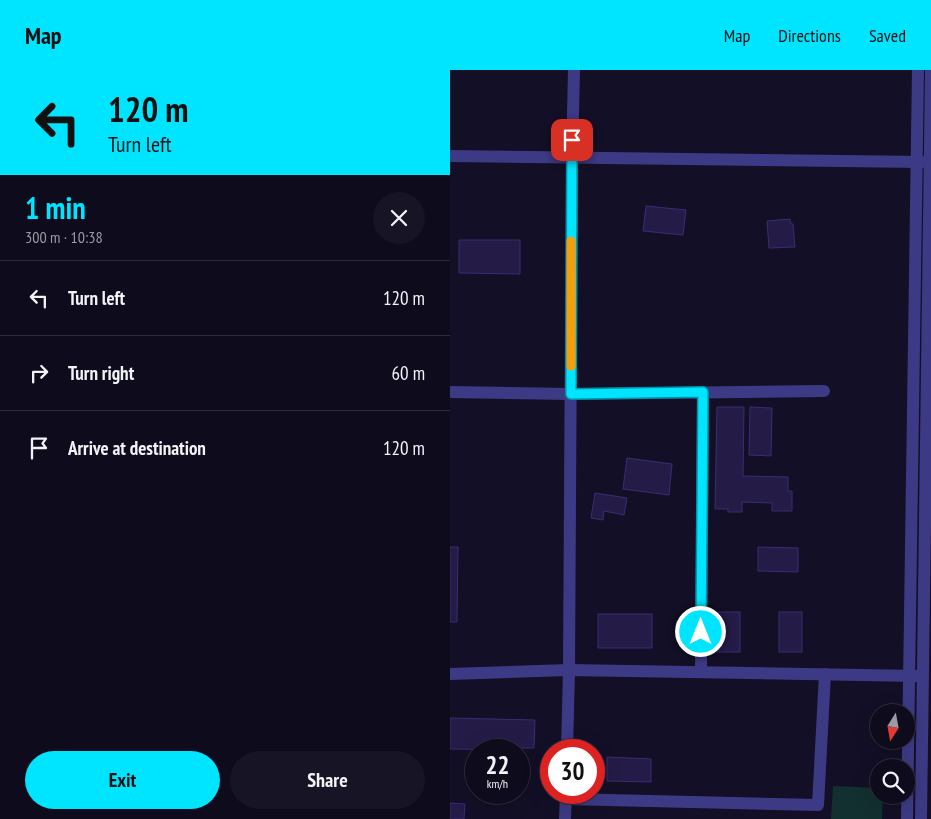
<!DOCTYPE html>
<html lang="en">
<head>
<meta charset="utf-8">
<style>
	body { margin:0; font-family:"PT Sans Narrow",sans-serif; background:#171425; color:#f1f3f6; height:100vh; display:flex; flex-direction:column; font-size:19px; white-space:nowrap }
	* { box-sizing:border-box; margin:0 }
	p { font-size:16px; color:#9b9ba3 }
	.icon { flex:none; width:28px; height:28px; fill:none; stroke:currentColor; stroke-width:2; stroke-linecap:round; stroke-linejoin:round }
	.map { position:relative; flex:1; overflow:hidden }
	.side { display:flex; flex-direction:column; background:#0e0b1c; width:450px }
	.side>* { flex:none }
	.top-card { background:#00e5ff; color:#111; overflow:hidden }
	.needle { width:32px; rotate:191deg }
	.buttons { position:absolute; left:420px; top:634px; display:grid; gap:10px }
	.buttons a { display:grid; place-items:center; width:45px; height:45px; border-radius:50%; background:#0e0b1c; box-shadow:0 5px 20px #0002,0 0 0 1px #2e2b3b; font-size:25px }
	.speed { position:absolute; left:15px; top:669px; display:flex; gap:10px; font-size:25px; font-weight:700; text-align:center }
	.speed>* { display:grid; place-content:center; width:65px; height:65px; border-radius:50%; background:#0e0b1c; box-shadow:0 5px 20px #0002,0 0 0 1px #2e2b3b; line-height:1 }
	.speed small { font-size:12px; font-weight:400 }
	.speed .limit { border:8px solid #d22; background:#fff; color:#111 }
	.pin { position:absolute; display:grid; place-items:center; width:42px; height:42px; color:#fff; margin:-21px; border-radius:10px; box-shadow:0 2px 8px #0006 }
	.me { position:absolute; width:55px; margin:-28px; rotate:0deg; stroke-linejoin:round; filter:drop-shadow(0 0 4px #0008) }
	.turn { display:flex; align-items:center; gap:18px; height:105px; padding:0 25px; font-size:22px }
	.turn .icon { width:65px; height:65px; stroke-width:2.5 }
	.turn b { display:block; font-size:35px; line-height:42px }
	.round { display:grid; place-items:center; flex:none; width:52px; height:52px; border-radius:26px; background:#171425 }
	.head { display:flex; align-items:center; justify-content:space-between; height:85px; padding:0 25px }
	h1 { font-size:30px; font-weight:700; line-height:38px; color:#00e5ff }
	.button { display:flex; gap:10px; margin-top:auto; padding:10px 25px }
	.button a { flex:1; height:58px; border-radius:30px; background:#00e5ff; color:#111; font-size:20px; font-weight:700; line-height:58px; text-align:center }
	.button a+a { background:#171425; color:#f1f3f6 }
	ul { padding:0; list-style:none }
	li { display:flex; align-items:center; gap:15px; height:75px; padding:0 25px; border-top:1px solid #2e2b3b }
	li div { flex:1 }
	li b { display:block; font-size:19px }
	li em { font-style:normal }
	header { display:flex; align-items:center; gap:30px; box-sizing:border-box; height:70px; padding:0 25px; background:#00e5ff; color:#111 }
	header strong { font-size:24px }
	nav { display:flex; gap:28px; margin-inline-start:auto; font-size:18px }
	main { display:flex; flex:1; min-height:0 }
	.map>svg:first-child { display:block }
	.green { fill:#12302f }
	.building { fill:#241b47; stroke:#3b2d73 }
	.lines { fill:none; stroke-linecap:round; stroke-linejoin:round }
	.minor { stroke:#3d3a85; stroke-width:12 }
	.route-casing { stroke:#0095a6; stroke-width:12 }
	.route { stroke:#00e5ff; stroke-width:9 }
	.slow { stroke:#f59e0b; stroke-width:9 }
</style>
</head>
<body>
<header>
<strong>Map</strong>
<nav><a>Map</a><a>Directions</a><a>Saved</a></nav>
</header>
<main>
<section class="side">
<div class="top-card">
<div class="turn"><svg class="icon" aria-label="left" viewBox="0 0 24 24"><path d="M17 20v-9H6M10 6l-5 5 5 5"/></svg><div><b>120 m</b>Turn left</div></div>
</div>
<div class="head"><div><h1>1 min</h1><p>300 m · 10:38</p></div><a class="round"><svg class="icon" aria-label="close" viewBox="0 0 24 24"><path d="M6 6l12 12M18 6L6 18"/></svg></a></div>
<ul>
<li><svg class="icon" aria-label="left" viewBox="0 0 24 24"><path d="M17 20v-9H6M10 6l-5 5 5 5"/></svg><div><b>Turn left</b></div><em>120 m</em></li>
<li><svg class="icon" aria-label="right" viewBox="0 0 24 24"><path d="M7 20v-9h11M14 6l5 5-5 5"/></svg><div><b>Turn right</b></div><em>60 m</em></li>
<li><svg class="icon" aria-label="arrive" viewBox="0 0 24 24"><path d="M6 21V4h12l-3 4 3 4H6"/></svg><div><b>Arrive at destination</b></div><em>120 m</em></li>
</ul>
<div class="button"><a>Exit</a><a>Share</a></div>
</section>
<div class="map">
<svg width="481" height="749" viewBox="0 0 481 749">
	<rect width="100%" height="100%" fill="#130f26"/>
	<path class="green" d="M383,716L429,718V725H433L432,749H381Z"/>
	<g class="building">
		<path d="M196,136L236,140L233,165L193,161Z"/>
		<path d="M340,149L341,154H343L345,177L319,178L317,151Z"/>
		<path d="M9,170H70V204L9,203Z"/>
		<path d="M267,337H294L293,406L338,407V421H342V441H322V433L292,432V442H278V439H265Z"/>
		<path d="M300,337L322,338L321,386L299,385Z"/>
		<path d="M177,388L222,394L219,425L173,419Z"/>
		<path d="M145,423L177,428L174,445L154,441L153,450L141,448Z"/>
		<path d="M0,477H8L7,552H0Z"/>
		<path d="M308,477L348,478V502L308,501Z"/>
		<rect x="267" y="542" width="23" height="40"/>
		<rect x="329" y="542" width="23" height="40"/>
		<rect x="148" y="544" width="54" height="34"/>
		<path d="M0,648L85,650L84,678H67V680L2,679H0Z"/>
		<path d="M157,687L201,689V712L157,711Z"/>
		<path d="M0,733L15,734L14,749H0Z"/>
	</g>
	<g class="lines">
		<g class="minor">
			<path d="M0,86L472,92"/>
			<path d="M0,322L121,324L374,321"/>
			<path d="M251,601L253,322"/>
			<path d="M0,604L119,600L467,606"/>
			<path d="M117,680L119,600L122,88L124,0"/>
			<path d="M116,729L368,735L375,604"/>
			<path d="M115,749L116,722"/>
			<path d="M457,749L468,0"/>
			<path d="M471,749L481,0"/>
		</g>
	</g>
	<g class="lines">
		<g class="route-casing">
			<path id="route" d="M122,70L121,324L253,322L251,562"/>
		</g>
		<use href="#route" class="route"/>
		<path class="slow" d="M121,296V171"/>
	</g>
</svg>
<div class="buttons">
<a><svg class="needle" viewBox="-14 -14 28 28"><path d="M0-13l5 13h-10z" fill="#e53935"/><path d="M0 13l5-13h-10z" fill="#9b9ba3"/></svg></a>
<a><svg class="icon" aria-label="search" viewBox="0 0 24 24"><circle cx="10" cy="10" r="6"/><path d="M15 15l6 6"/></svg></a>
</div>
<div class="speed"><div>22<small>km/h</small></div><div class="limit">30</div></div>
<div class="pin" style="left:122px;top:70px;background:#d93025"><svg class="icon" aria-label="arrive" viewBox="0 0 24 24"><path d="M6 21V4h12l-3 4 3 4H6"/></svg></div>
<svg class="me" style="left:251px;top:562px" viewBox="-20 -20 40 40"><circle r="17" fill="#00e5ff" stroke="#fff" stroke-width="3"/><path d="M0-11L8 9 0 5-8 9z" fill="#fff"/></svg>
</div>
</main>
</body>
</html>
